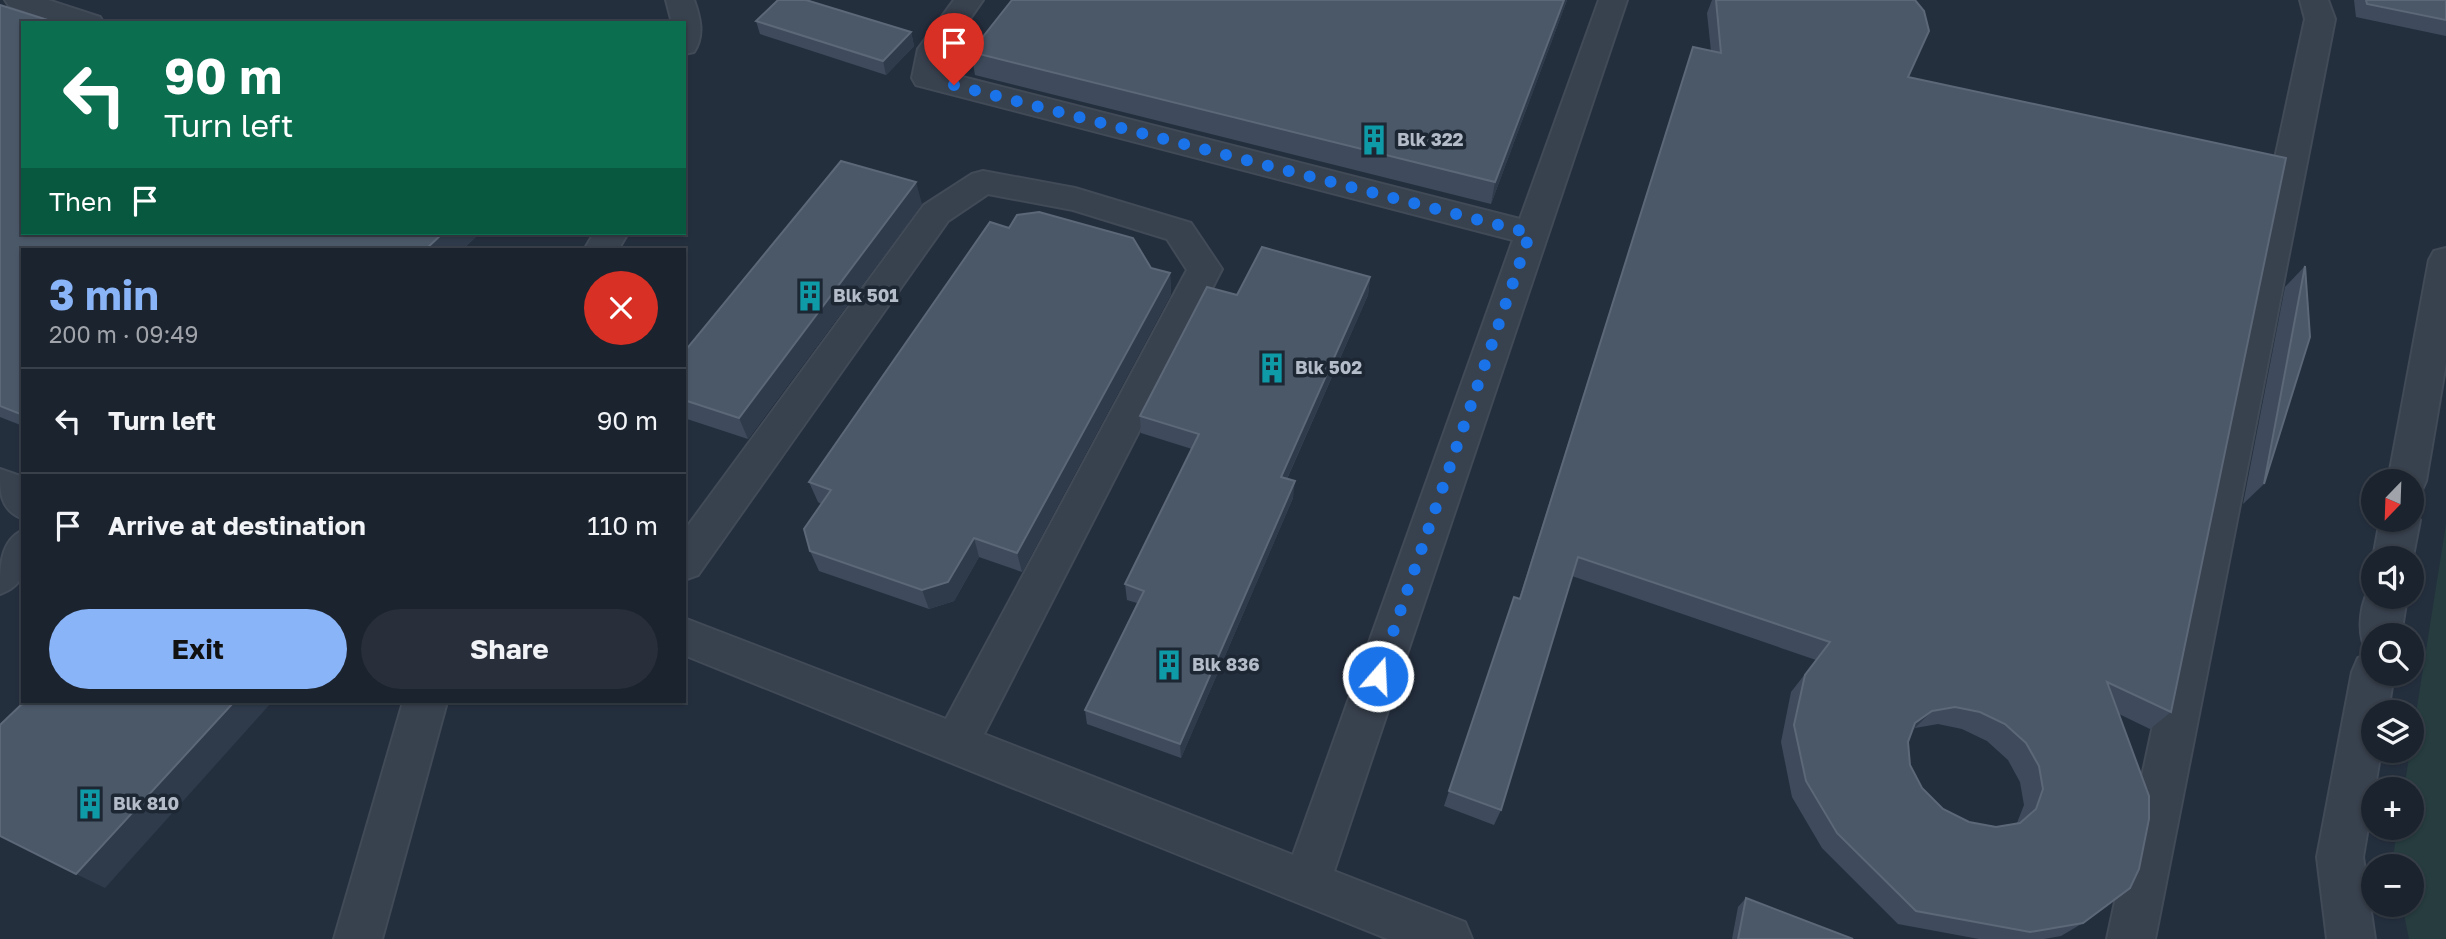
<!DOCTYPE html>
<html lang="en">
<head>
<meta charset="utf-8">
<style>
	body { margin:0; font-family:"Golos Text",sans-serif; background:#282f3a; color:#f1f3f6; height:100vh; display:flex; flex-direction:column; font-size:26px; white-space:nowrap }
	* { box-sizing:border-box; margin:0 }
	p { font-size:23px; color:#a0a4aa }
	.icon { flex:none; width:38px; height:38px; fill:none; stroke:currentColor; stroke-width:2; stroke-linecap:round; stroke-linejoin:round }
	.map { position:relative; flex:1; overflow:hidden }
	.side { position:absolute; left:21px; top:248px; width:665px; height:455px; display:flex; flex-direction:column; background:#1b232e; border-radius:0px; box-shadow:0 2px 5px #0004,0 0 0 2px #39404a }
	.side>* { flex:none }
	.top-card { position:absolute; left:21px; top:21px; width:665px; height:214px; border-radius:0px; box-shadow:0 2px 5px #0004,0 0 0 2px #39404a; background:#0b6e4f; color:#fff; overflow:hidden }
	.needle { width:46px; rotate:203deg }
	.buttons { position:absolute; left:2361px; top:469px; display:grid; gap:14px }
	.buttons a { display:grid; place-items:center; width:63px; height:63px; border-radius:50%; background:#1b232e; box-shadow:0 2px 5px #0004,0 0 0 2px #39404a; font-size:35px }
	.pin { position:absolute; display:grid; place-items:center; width:60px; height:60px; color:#fff; margin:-72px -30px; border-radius:50% 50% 50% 0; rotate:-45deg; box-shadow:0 0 7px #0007 }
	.pin .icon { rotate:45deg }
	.me { position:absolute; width:77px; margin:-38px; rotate:19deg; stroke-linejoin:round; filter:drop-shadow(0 0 5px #0008) }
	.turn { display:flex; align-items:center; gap:24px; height:147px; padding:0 28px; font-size:32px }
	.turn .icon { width:91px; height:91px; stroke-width:2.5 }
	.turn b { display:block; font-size:49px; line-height:60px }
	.then { display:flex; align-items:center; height:66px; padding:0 28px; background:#0003; gap:14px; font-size:26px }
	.round { display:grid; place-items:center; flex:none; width:74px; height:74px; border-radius:37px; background:#282f3a }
	.summary { display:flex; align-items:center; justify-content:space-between; height:119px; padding:0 28px }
	h1 { font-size:42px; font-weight:700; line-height:52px; color:#8ab4f8 }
	.primary-button { display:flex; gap:14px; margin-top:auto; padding:14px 28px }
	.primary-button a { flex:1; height:80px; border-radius:42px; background:#8ab4f8; color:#111; font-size:28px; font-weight:700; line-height:80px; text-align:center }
	.primary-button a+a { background:#282f3a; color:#f1f3f6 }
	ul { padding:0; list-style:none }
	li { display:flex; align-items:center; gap:21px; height:105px; padding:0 28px; border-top:2px solid #39404a }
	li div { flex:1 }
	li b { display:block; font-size:26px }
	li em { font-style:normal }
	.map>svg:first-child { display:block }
	.green { fill:#263c3f }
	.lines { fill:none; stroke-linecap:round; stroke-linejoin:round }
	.minor-casing { stroke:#414a57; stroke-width:4 }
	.minor { fill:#38414e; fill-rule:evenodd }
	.wall { fill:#3f4b5c; fill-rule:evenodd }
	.shaded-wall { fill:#2f3b4b }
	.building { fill:#4b5868; stroke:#5c6777; stroke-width:2; fill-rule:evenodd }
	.route { stroke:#1a73e8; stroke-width:12; stroke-dasharray:0 21.6 }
	.labels { text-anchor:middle; stroke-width:7; stroke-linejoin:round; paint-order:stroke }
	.poi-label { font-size:18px; font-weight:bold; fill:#b4bcc9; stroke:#1d2633; text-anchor:start }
</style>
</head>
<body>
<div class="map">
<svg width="2446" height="939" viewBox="0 0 2446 939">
	<rect width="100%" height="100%" fill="#242f3e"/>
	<path class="green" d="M2446,524V939H2409L2402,905H2412V866H2395L2393,856L2398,828H2412V789H2404Z"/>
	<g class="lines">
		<g class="minor-casing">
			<g id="minor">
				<path d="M5,0H48L100,17L104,23H60L9,6Z"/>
				<path d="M666,0H694C700,17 705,35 694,52L684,54V23H672Z"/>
				<path d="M954,0H983L948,50L943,72L1520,219L1599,0H1627L1334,871L1465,922L1472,939H1388L684,655V618L946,719L1187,270L1167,239L1073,210L988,194L948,221L698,575L684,580V531L924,205L972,174L983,171L1075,188L1191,223L1222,269L984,734L1293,855L1513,240L916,85L912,78L918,49Z"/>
				<path d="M2300,0H2328L2335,19L2155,939H2107L2305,19Z"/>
				<path d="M594,233H628L618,250H584Z"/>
				<path d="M2446,248V363L2426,481L2421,492L2412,495V481H2388L2429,260L2434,251Z"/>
				<path d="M0,469L23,477V519C0,510 0,493 0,469Z"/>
				<path d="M2412,508L2420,520L2412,561V558H2373L2380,520H2412Z"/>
				<path d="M23,530C23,559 32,583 0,594C0,566 0,541 23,530Z"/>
				<path d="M2373,584V597H2407L2401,635H2373V651L2365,648C2357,630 2360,600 2373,584Z"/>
				<path d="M2373,653V674H2394L2388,712H2373V751H2381L2363,857L2375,939H2327L2317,857L2352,672L2358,658Z"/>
				<path d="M403,702H447L382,939H334Z"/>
			</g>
		</g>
		<use href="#minor" class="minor"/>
	</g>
	<g class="wall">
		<path d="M1012,0H1567L1491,204L975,75L971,52Z"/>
		<path d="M1712,0H1915L1908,77L2171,712L2150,729L2119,714L2083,923L2061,936L2044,939H1979L1898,924L1822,848L1792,797L1781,742L1791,692L1816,660L1572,576L1501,810L1494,825L1444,806L1514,597L1519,599L1686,69L1711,51L1707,13ZM1938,724L1962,729L1987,741L2008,760L2020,782L2024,805L2017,823L1996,827L1969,822L1943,809L1922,788L1910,765L1908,742L1912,730L1915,728Z"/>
		<path d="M2354,0H2446V36L2356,17Z"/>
		<path d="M0,5L23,233H480L462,250H23V426L0,417Z"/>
		<path d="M756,21L911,32L914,46L886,75L760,34Z"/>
		<path d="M922,204L748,439L684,418V352Z"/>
		<path d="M2305,266L2264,484L2243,504L2285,287Z"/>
		<path d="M1151,268L1170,273L1171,294L1022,572L979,557L954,601L929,609L819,571L810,551L821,504L818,502L809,482Z"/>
		<path d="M1370,277L1368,295L1287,479L1293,498L1181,758L1087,724L1085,710L1137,603L1127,600L1125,584L1192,449L1141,433L1140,416Z"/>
		<path d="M1746,898L1853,939H1732L1738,907Z"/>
	</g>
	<g class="shaded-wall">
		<path d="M1564,0H1567L1491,204L1495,182Z"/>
		<path d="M911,32L914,46L886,75L883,61Z"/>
		<path d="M916,182L922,204L748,439L739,418Z"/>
		<path d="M443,233H480L462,250H425Z"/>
		<path d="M1170,273L1171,294L1022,572L1017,553Z"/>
		<path d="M1370,277L1368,295L1280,494L1281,477Z"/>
		<path d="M1295,481L1293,498L1181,758L1180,744Z"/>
		<path d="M974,538L979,557L954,601L929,609L922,590Z"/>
		<path d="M234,702H272L105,888L76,874Z"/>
		<path d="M1932,711L1915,728L1899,740L1915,723Z"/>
	</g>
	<g class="building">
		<path d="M778,0H806L911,32L883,61L756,21Z"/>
		<path d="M1012,0H1564L1495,182L971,52Z"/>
		<path d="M1716,0H1915L1924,11L1929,31L1908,77L2286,158L2171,712L2107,682L2149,796V819L2139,869L2130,888L2083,923L2030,932L1916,911L1837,833L1806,781L1794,725L1805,675L1830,642L1578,557L1501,810L1449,791L1514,597L1520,599L1693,47L1721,53ZM1955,707L1980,712L2005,724L2026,743L2039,766L2043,789L2036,809L2020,823L1996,827L1969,822L1943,809L1922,788L1910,765L1908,742L1915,723L1932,711Z"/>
		<path d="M2366,0H2446V20L2367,4Z"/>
		<path d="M0,5L57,23H23V233H443L425,250H23V415L0,406Z"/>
		<path d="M841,161L916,182L739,418L684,400V352Z"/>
		<path d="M1039,212L1133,238L1151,268L1170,273L1017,553L974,538L948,582L922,590L810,551L804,529L831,490L809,482L990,222L1009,228L1017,215Z"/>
		<path d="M1262,247L1370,277L1281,477L1295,481L1180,744L1085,710L1144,591L1125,584L1199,434L1140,416L1207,287L1237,295Z"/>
		<path d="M2305,266L2310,337L2264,484Z"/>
		<path d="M24,702H234L76,874L0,836V725Z"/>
		<path d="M1746,898L1853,939H1738Z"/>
	</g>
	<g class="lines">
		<path class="route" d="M954,85L1530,233L1378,676"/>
	</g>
	<defs>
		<g id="building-bare" transform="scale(2.415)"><path d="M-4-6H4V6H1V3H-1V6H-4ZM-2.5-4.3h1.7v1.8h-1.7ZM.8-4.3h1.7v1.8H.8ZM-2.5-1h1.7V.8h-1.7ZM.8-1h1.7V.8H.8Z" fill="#0f9aa8" stroke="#1d2633" stroke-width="2.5" paint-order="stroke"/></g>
	</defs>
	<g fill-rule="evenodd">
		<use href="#building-bare" x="1374" y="140"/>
		<use href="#building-bare" x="810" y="296"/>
		<use href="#building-bare" x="1272" y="368"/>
		<use href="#building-bare" x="1169" y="665"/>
		<use href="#building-bare" x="90" y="804"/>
	</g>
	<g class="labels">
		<g class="poi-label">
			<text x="1397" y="146">Blk 322</text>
			<text x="833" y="302">Blk 501</text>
			<text x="1295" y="374">Blk 502</text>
			<text x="1192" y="671">Blk 836</text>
			<text x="113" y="810">Blk 810</text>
		</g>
	</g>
</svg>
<div class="buttons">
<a><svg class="needle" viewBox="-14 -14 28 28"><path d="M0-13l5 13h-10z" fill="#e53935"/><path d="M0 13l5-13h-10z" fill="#a0a4aa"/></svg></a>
<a><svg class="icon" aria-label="sound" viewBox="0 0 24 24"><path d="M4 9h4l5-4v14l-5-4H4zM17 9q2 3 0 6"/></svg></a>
<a><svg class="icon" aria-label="search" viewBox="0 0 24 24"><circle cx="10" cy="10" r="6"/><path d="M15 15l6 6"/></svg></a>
<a><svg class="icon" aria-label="layers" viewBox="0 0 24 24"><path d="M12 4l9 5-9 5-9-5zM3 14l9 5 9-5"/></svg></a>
<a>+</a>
<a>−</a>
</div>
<div class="pin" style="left:954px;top:85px;background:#d93025"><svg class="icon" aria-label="arrive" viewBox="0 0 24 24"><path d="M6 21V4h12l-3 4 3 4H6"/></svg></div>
<svg class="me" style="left:1378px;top:676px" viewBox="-20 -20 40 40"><circle r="17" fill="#1a73e8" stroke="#fff" stroke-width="3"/><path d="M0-11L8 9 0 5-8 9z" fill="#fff"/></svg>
<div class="top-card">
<div class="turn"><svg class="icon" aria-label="left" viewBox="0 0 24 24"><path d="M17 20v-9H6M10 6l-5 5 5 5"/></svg><div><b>90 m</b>Turn left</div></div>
<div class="then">Then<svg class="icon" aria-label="arrive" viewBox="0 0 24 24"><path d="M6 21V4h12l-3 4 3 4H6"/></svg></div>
</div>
<section class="side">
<div class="summary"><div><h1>3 min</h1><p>200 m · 09:49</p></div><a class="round" style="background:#d93025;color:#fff"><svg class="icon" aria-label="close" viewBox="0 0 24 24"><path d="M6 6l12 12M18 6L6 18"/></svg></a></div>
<ul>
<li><svg class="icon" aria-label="left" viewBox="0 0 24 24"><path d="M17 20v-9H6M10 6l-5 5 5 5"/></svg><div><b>Turn left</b></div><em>90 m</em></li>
<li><svg class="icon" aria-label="arrive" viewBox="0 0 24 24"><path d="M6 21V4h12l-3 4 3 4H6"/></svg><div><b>Arrive at destination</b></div><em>110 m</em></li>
</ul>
<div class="primary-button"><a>Exit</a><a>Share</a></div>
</section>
</div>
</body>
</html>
